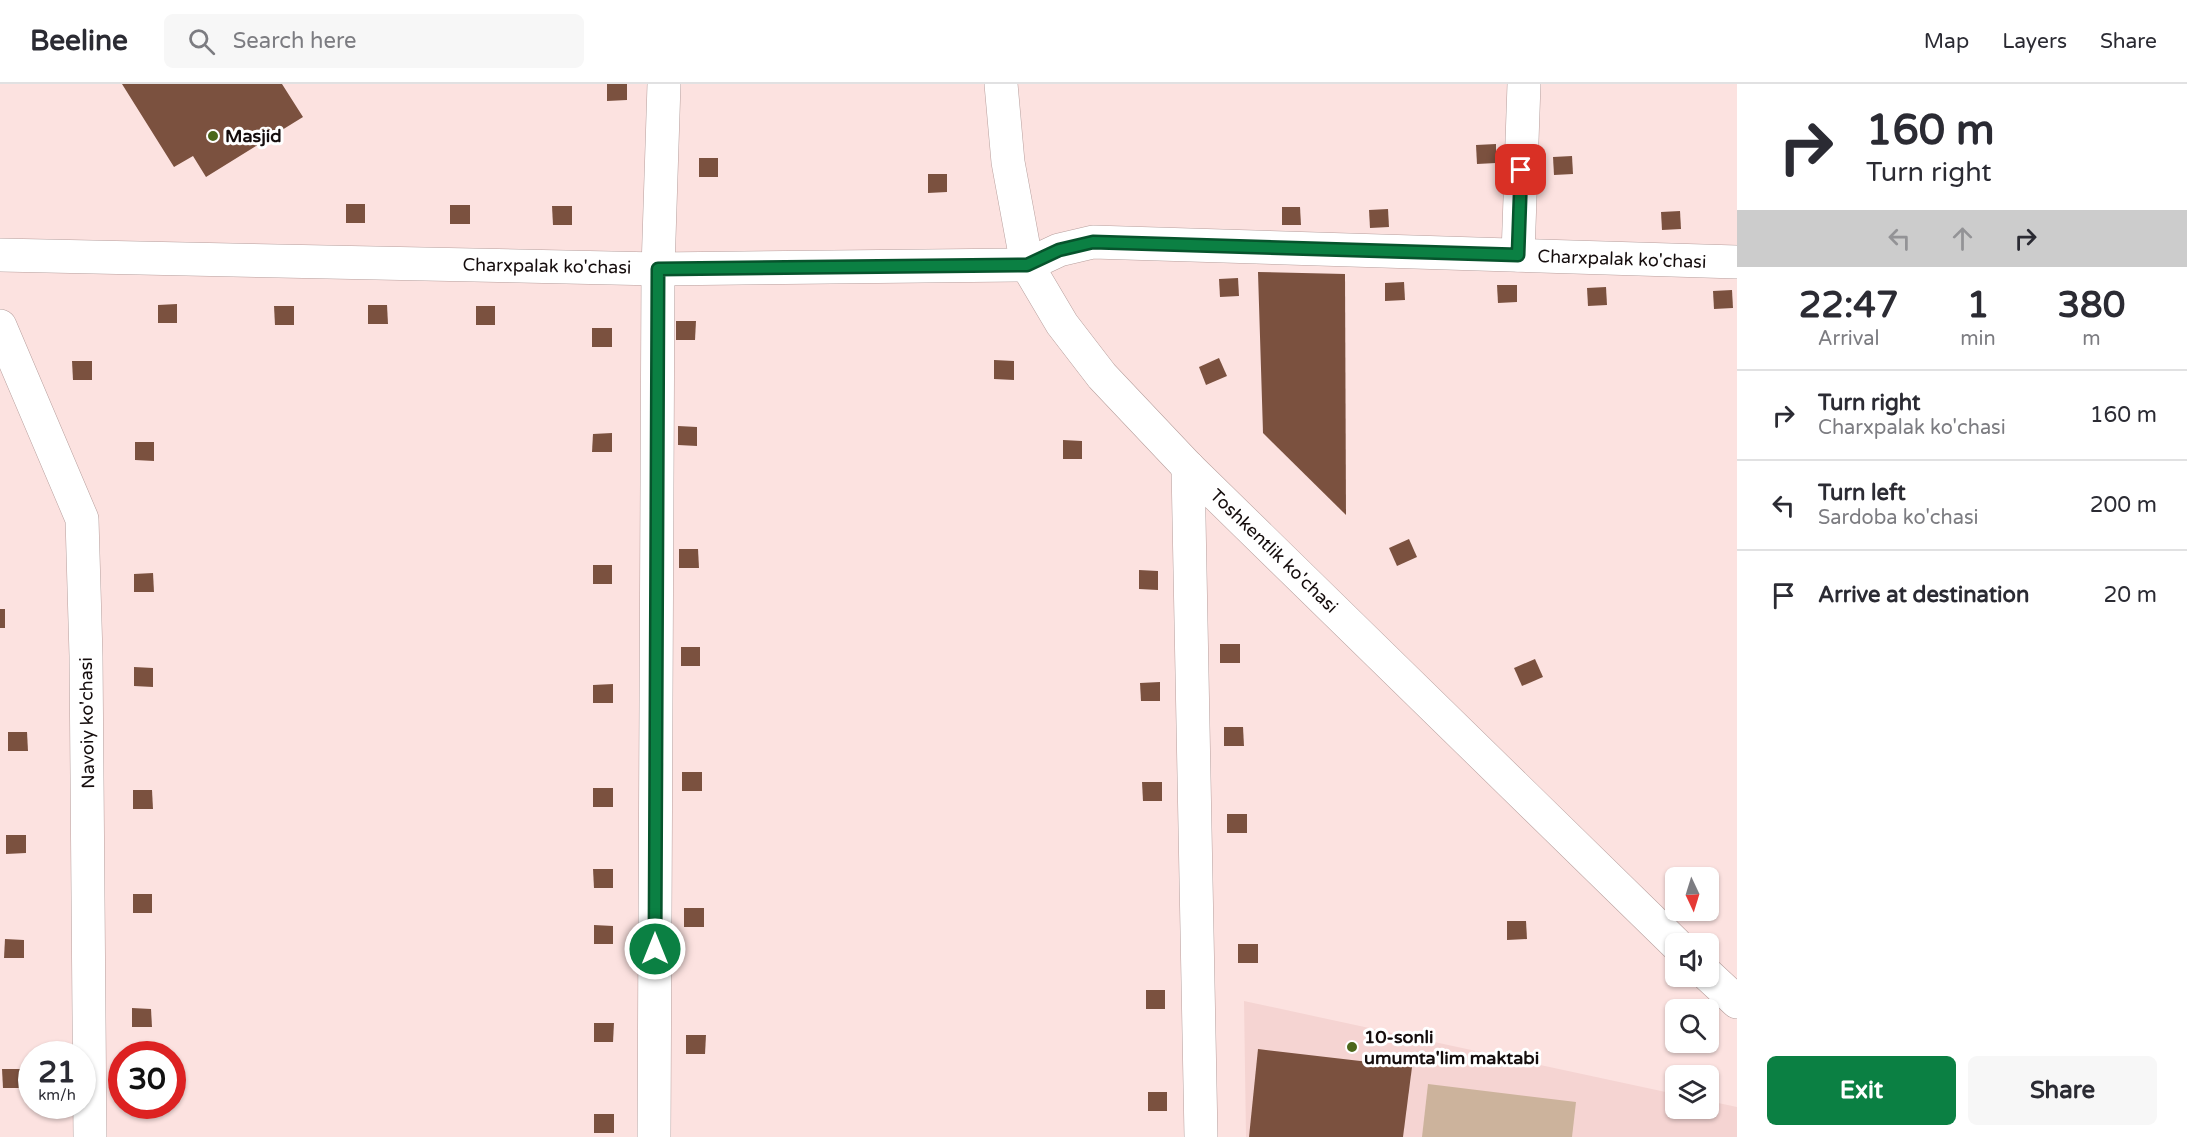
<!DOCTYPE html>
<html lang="en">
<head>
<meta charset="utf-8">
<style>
	body { margin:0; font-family:"Varela Round",sans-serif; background:#f7f7f7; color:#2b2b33; height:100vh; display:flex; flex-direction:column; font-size:22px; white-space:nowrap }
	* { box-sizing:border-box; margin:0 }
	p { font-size:20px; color:#7c7c81 }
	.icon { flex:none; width:33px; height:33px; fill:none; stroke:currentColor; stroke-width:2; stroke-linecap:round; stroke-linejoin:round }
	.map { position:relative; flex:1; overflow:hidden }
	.side { display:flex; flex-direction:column; background:#fff; width:450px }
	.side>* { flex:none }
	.banner { background:#fff; color:#2b2b33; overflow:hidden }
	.needle { width:39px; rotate:176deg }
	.tools { position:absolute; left:1665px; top:783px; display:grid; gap:12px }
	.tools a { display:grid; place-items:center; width:54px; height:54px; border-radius:9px; background:#fff; box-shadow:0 2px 4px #0004; font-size:30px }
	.speed { position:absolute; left:18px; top:957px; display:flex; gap:12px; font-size:30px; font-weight:700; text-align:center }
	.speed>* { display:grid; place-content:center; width:78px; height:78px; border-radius:50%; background:#fff; box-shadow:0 2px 4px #0004; line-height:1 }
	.speed small { font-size:15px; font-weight:400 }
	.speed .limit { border:9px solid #d22; background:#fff; color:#111 }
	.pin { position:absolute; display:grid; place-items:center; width:51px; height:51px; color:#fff; margin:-26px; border-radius:12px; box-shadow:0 3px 9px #0006 }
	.me { position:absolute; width:66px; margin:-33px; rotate:0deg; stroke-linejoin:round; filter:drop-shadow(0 0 4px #0008) }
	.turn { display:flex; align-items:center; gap:21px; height:126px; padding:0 30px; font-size:27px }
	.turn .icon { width:78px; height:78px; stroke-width:2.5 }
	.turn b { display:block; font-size:42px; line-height:51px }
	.lanes { display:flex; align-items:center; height:57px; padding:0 30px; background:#0003; justify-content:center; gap:30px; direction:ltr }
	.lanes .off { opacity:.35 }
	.eta { display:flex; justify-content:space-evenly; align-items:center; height:102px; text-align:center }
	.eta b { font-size:36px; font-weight:800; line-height:42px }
	.primary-button { display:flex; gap:12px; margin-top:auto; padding:12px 30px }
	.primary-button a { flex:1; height:69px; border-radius:9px; background:#0b8043; color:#fff; font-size:24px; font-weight:800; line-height:69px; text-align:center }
	.primary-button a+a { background:#f7f7f7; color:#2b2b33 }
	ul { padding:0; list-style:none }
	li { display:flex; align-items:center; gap:18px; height:90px; padding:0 30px; border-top:2px solid #e1e1e2 }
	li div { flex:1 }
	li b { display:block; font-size:22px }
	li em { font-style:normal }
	header { display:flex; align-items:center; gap:36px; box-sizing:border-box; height:84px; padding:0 30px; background:#fff; border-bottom:2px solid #e1e1e2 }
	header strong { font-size:28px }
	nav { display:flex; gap:33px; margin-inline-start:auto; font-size:21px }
	.search { width:420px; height:54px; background:#f7f7f7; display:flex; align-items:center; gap:15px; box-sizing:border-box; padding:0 21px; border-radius:9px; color:#7c7c81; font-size:22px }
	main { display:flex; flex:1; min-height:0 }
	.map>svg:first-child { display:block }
	.built { fill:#f5d4d2 }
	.green { fill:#ccb39c }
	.building { fill:#7b513f }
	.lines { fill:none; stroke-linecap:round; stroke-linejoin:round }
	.minor-casing { stroke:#b79f9d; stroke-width:34 }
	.major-casing { stroke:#b79f9d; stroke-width:34 }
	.minor { stroke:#fff; stroke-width:33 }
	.major { stroke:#fff; stroke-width:33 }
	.route-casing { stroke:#07532c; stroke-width:15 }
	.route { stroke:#0b8043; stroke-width:10 }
	.poi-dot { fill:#4b671b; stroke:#fff; stroke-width:2 }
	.labels { text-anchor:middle; stroke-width:6; stroke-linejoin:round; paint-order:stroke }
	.poi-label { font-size:18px; font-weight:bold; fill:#150d0d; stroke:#fff; text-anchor:start }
	.street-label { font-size:18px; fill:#150d0d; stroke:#fff }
</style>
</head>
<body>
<header>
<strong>Beeline</strong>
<div class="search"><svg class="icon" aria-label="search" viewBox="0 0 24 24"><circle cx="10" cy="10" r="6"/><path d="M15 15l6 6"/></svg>Search here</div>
<nav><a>Map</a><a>Layers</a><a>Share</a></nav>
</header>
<main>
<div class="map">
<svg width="1737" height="1053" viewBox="0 0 1737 1053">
	<rect width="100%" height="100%" fill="#fce2e0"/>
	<path class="built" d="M1244,917L1675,1010L1676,1024H1708L1709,1017L1737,1023V1053H1246Z"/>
	<path class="green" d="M1428,1000L1576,1018L1572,1053H1422Z"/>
	<g class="building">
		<path d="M122,0H282L303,33L206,93L193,72L174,83Z"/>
		<path d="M607,0H627V16L607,17Z"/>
		<path d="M1496,60V79L1477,80L1476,61Z"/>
		<path d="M1572,72L1573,90L1554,91L1553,73Z"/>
		<rect x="699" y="74" width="19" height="19"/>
		<path d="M928,90H947V108L928,109Z"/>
		<rect x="346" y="120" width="19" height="19"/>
		<rect x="450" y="121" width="20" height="19"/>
		<path d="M552,122H572V141H553Z"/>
		<path d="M1282,123H1300L1301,141H1282Z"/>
		<path d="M1388,125L1389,143L1370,144L1369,126Z"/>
		<path d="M1680,127L1681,145L1662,146L1661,128Z"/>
		<path d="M1258,188L1345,190L1346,431L1263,349Z"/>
		<path d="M1238,194L1239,212L1220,213L1219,195Z"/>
		<path d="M1404,198L1405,216L1385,217V199Z"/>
		<path d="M1497,201H1517V218L1498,219Z"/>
		<path d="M1606,203L1607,221L1588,222L1587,204Z"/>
		<path d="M1732,206L1733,224L1714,225L1713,207Z"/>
		<path d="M177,220V239H158V221Z"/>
		<path d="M368,221H387L388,240H368Z"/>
		<path d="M274,222H294V241H275Z"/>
		<rect x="476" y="222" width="19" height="19"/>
		<path d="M676,237H696L695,256H676Z"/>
		<rect x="592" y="244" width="20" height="19"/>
		<path d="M1219,274L1227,292L1206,301L1199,283Z"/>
		<path d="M994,276L1014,277V296L994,295Z"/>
		<path d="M72,277H92V296H73Z"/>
		<path d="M678,342L697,343V362L678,361Z"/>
		<path d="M612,349V368H592L593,350Z"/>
		<path d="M1063,356L1082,357V375H1063Z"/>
		<path d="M135,358H154V377L135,376Z"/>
		<path d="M1409,455L1417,473L1397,482L1389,464Z"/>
		<path d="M679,465H698L699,484H679Z"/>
		<rect x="593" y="481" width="19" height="19"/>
		<path d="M1139,486L1158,487V506L1139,505Z"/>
		<path d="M153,489L154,508H134V490Z"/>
		<rect x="0" y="525" width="5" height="19"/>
		<rect x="1220" y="560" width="20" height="19"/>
		<rect x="681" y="563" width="19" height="19"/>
		<path d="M1535,575L1543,593L1522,602L1514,584Z"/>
		<path d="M134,583L153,584V603L134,602Z"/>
		<path d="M1160,598V617H1141L1140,599Z"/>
		<path d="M613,600V619H593V601Z"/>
		<path d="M1224,643H1243L1244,662H1224Z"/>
		<path d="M8,648H27L28,667H8Z"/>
		<rect x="682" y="688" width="20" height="19"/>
		<path d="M1142,698H1162V717H1143Z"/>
		<rect x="593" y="704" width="20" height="19"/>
		<path d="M133,706H152L153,725H133Z"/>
		<rect x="1227" y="730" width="20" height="19"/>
		<path d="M6,751H26V769L6,770Z"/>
		<path d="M593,785H613V804H594Z"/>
		<rect x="133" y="810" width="19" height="19"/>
		<rect x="684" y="824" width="20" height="19"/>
		<path d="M1507,837H1526L1527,855L1507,856Z"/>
		<path d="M594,841L613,842V860H594Z"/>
		<path d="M5,855L24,856V874H4Z"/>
		<rect x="1238" y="860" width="20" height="19"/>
		<rect x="1146" y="906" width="19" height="19"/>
		<path d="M132,924L151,925L152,943H132Z"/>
		<path d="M594,939H614L613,958H594Z"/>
		<path d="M686,951H706L705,970H686Z"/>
		<path d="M1258,965L1412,983L1403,1053H1249Z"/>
		<path d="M2,985H22V1004H3Z"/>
		<rect x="1148" y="1008" width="19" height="19"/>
		<rect x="594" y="1030" width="20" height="19"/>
	</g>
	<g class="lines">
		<g class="minor-casing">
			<g id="minor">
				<path d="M0,171L658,185L1027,181L1059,166L1093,158L1737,178"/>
				<path d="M1518,171L1524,0"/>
				<path d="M0,242L82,435L86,572L90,1053"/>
				<path d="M1188,383L1201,1053"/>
				<path d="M654,1053L658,185L664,0"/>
			</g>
		</g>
		<g class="major-casing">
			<g id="major">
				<path d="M1001,0L1008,78L1027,181L1062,240L1102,292L1188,383L1676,860"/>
				<path d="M1708,891L1737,918"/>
			</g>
		</g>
		<use href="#minor" class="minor"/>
		<use href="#major" class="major"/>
	</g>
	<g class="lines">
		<g class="route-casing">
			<path id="route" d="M655,865L658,185L1027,181L1059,166L1093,158L1518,171L1521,86"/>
		</g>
		<use href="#route" class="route"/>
	</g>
	<g class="poi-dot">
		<circle cx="213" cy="52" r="6"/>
		<circle cx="1352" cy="963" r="6"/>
	</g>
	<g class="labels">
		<g class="poi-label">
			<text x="225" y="58">Masjid</text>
			<text x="1364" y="959">10-sonli<tspan x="1364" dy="21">umumta'lim maktabi</tspan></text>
		</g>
		<g class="street-label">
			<text transform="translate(1622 175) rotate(2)" y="6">Charxpalak ko'chasi</text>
			<text transform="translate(547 182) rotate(1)" y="6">Charxpalak ko'chasi</text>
			<text transform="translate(1274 467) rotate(44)" y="6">Toshkentlik ko'chasi</text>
			<text transform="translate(87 639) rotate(-91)" y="6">Navoiy ko'chasi</text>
		</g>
	</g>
</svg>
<div class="tools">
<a><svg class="needle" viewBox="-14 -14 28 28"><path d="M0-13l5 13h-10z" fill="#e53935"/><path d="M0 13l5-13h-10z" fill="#7c7c81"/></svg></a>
<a><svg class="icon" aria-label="sound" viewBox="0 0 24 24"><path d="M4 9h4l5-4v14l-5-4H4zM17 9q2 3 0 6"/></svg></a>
<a><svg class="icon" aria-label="search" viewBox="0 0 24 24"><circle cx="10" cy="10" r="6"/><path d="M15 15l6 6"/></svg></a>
<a><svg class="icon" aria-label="layers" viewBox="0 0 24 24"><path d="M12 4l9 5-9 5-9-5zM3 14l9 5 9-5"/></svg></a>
</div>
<div class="speed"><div>21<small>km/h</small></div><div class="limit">30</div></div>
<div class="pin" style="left:1521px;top:86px;background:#d93025"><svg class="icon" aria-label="arrive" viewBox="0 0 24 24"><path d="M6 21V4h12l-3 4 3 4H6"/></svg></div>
<svg class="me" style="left:655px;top:865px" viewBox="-20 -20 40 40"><circle r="17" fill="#0b8043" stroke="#fff" stroke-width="3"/><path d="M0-11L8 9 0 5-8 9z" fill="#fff"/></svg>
</div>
<section class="side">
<div class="banner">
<div class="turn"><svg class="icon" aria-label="right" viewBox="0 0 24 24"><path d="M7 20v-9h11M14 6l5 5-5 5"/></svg><div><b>160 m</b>Turn right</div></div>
<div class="lanes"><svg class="icon off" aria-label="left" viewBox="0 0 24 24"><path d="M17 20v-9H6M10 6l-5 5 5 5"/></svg><svg class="icon off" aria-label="ahead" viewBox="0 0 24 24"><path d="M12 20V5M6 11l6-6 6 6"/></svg><svg class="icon" aria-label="right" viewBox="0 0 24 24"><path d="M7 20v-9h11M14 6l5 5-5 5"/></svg></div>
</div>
<div class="eta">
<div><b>22:47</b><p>Arrival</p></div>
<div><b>1</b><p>min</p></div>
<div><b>380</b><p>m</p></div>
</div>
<ul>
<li><svg class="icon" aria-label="right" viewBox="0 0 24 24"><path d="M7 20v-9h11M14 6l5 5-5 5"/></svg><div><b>Turn right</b><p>Charxpalak ko'chasi</p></div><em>160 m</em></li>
<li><svg class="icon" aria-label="left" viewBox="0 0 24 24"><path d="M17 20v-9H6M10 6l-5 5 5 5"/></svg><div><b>Turn left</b><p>Sardoba ko'chasi</p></div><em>200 m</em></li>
<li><svg class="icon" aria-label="arrive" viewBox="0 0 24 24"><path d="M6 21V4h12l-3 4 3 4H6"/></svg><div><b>Arrive at destination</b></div><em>20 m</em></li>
</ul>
<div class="primary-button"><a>Exit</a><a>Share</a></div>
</section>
</main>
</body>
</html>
